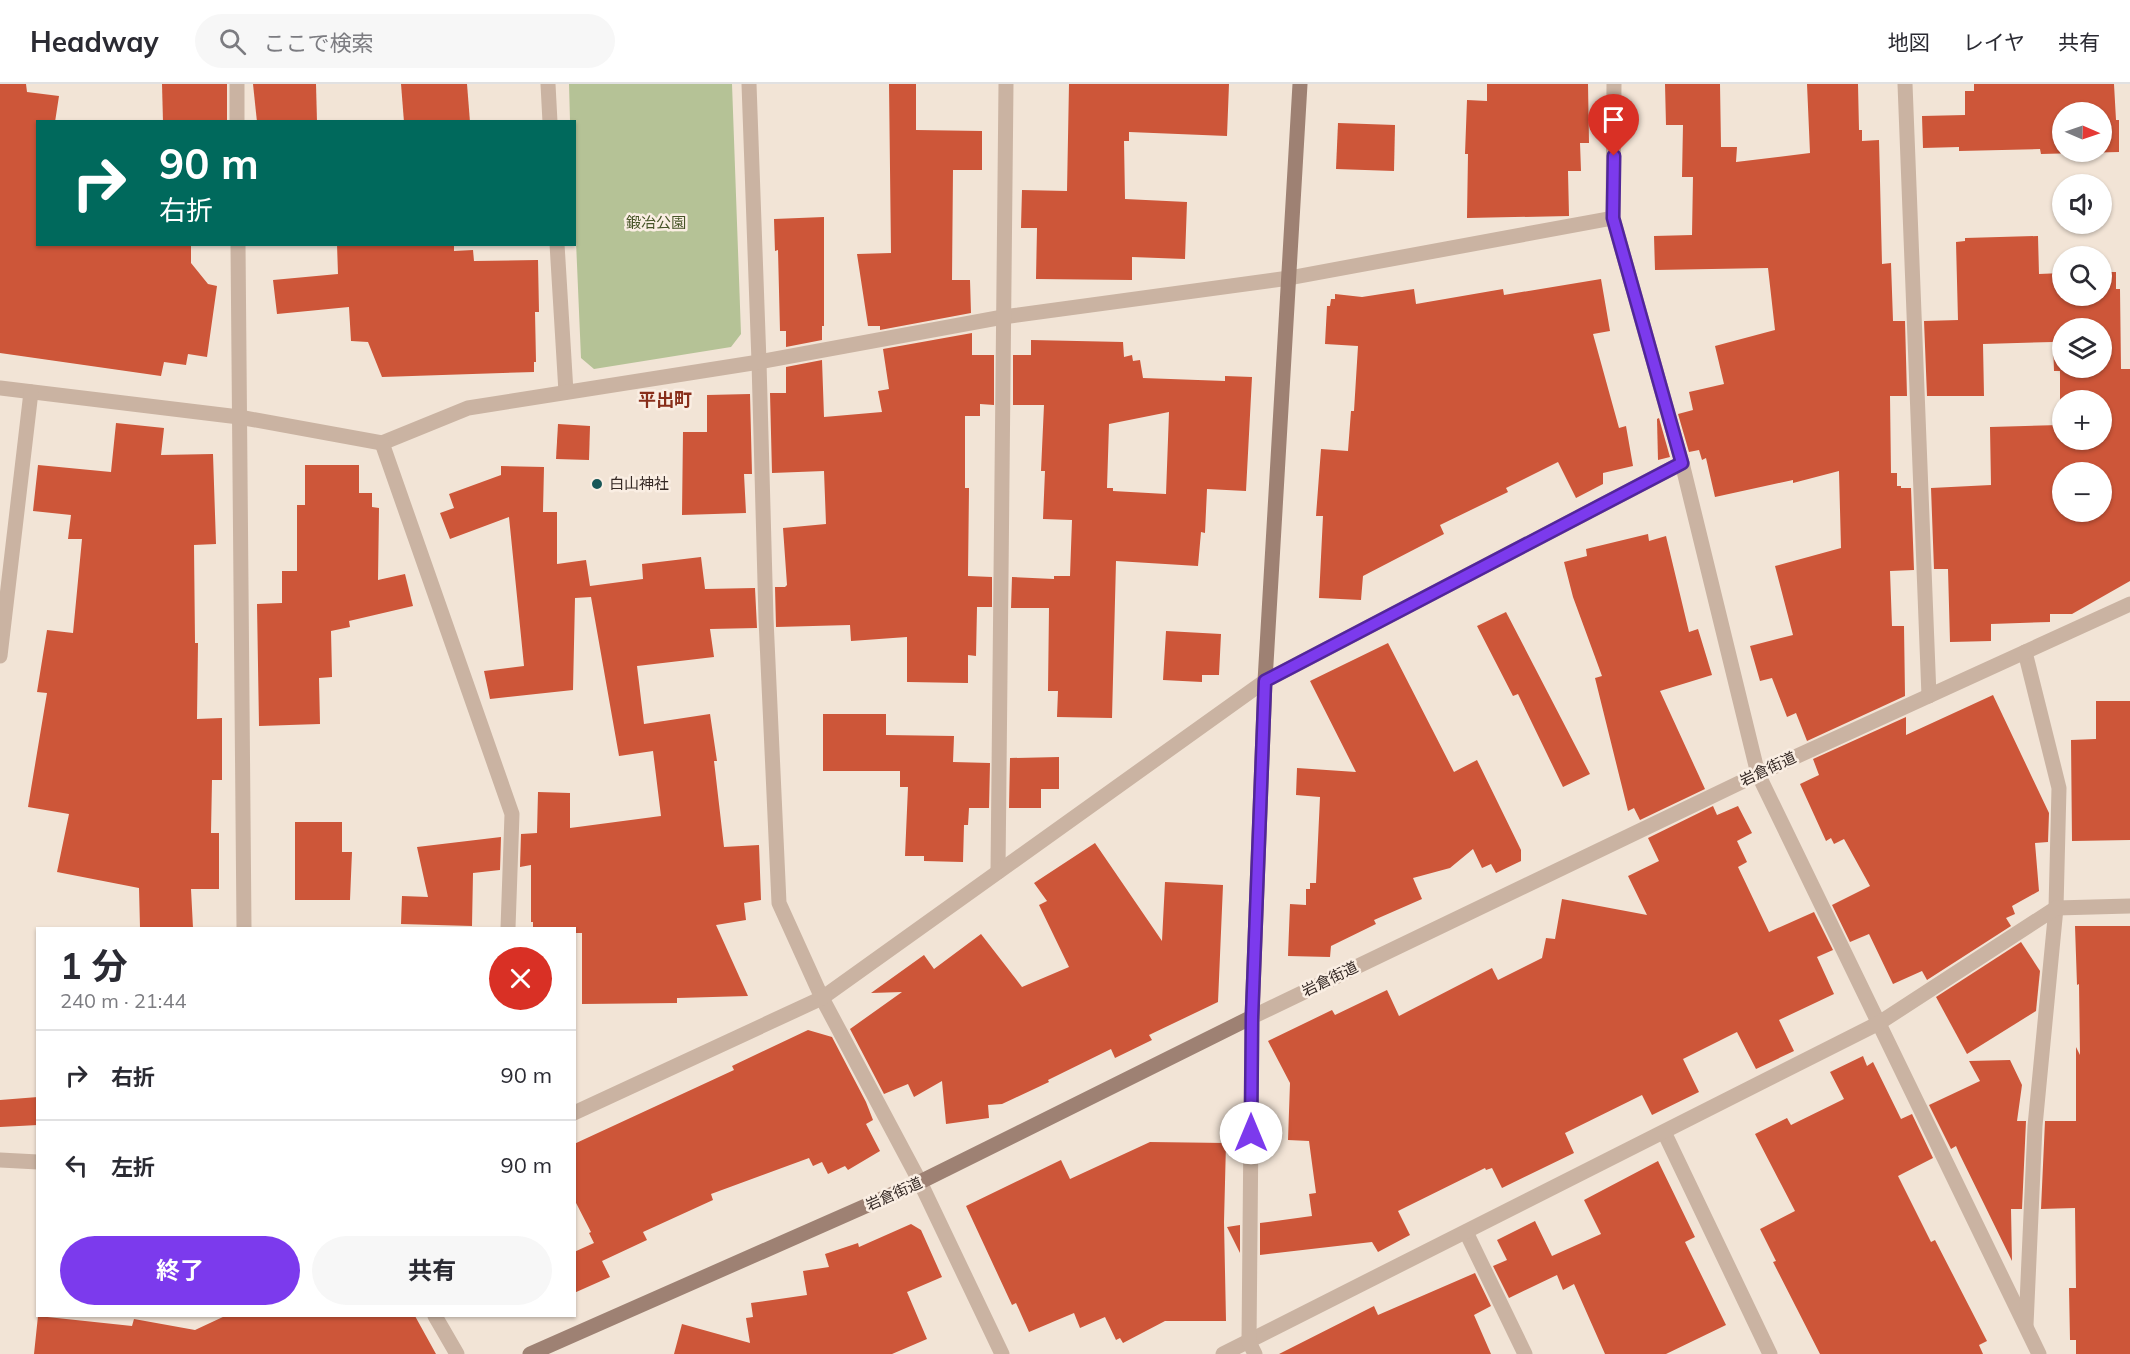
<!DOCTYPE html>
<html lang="ja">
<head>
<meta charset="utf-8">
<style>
	body { margin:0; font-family:Mulish,"Noto Sans JP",sans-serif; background:#f7f7f7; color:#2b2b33; height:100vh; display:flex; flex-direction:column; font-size:22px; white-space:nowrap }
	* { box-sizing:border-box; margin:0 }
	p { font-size:20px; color:#7c7c81 }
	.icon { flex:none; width:33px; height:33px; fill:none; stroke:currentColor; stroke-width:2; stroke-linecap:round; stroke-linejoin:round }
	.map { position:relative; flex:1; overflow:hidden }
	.sheet { position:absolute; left:36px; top:843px; width:540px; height:390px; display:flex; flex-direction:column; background:#fff; border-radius:0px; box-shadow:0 2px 4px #0004 }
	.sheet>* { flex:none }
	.top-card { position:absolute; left:36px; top:36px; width:540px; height:126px; border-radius:0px; box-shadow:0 2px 4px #0004; background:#00695c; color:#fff; overflow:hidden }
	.needle { width:39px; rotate:92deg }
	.fabs { position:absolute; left:2052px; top:18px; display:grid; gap:12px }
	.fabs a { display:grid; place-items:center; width:60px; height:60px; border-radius:50%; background:#fff; box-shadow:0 2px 4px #0004; font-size:30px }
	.pin { position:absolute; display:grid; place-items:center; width:51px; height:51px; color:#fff; margin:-62px -26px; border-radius:50% 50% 50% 0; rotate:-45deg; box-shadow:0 0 6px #0007 }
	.pin .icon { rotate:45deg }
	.me { position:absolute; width:66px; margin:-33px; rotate:0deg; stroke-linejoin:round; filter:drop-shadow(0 0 4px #0008) }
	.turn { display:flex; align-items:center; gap:21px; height:126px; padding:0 24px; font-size:27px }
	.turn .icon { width:78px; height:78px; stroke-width:2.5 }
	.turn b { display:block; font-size:42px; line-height:51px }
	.round { display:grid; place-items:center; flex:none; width:63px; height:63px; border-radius:32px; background:#f7f7f7 }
	.headline { display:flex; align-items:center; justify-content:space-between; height:102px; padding:0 24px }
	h1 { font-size:36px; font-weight:700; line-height:45px }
	.button { display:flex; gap:12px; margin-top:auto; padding:12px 24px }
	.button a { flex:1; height:69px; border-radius:36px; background:#7c3aed; color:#fff; font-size:24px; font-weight:700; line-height:69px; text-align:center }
	.button a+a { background:#f7f7f7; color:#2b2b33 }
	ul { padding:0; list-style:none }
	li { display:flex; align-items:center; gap:18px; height:90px; padding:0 24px; border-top:2px solid #e1e1e2 }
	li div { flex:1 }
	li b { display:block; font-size:22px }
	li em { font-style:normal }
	header { display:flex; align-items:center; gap:36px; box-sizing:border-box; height:84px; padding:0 30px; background:#fff; border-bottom:2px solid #e1e1e2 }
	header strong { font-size:28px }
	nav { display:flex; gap:33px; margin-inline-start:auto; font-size:21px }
	.search { width:420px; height:54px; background:#f7f7f7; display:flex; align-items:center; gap:15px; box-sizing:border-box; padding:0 21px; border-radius:33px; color:#7c7c81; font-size:22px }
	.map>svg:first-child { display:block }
	.green { fill:#b5c296 }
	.building { fill:#cd5639; fill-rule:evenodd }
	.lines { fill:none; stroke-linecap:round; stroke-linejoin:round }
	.street { stroke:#cab3a2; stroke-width:15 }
	.secondary { stroke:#9e8173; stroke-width:15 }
	.route-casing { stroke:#51269a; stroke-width:15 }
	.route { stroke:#7c3aed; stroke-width:10 }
	.poi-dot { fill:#185758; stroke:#faeee3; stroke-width:2 }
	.labels { text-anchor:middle; stroke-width:5; stroke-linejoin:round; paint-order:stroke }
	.park-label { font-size:15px; fill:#465427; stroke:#faeee3 }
	.poi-label { font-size:15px; fill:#352925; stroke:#faeee3; text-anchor:start }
	.street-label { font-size:15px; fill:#352925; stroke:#faeee3 }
	.quarter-label { font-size:18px; font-weight:bold; fill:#882e1a; stroke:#faeee3 }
</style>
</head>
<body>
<header>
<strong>Headway</strong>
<div class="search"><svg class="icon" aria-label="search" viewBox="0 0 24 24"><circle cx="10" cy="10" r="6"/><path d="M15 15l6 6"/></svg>ここで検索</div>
<nav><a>地図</a><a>レイヤ</a><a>共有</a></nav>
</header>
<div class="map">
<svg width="2130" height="1270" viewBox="0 0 2130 1270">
	<rect width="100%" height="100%" fill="#f2e4d6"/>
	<path class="green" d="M569,0H732L741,250L731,263L594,285L581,274L575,134L574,38L570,37Z"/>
	<g class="building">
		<path d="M0,0H26L27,8L59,12L55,38H38V160H191V179L208,200L217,202L207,273L188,270L186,281L164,278L161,292L0,269Z"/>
		<path d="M162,0H227V38H163Z"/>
		<path d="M253,0H316L317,38H257Z"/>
		<path d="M401,0H467L470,38H404Z"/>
		<path d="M889,0H916V46L982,47V86H953L952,196H970L971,229L880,246V242H868L857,170L891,169Z"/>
		<path d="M1069,0H1229L1227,52L1129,48V57H1124L1125,115L1187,118L1185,175L1132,173V196L1036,195L1037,144H1021L1022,106L1067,107Z"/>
		<path d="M1487,0H1588L1589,59H1580L1581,87H1568L1569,132L1467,134L1468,70H1465L1467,16L1487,17Z"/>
		<path d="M1665,0H1720L1721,63H1737L1736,78L1810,69L1807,0H1858L1859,46H1862V57L1879,56L1882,180L1891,179L1893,237H1905L1907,312H1890L1891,389H1897V402H1901V404H1911L1914,486L1890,487L1892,542H1904L1905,612L1807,657L1796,629L1787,633L1772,594L1760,597L1750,562L1793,551L1775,482L1841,464L1839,387L1793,399V396L1715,413L1706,374L1702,376L1699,366L1689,368L1678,330L1693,326L1689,308L1724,300L1715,262L1775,246L1768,184L1655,186L1654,152L1692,151L1693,93H1682L1683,41H1666Z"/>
		<path d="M1974,0H2114L2116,36H2119V68L2041,70L2040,65L1959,67V63L1923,64L1922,32L1965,31V7H1974ZM2062,28H2102V68H2062Z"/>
		<path d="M1338,39L1395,41L1394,87L1336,85Z"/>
		<path d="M824,133V242H822V256L786,263V247H780L778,166L775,167L774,135Z"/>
		<path d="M2038,152L2039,190L2062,189V212H2102V188H2116V205H2120L2121,285H2130V497L2072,530H2050V538L1991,540V557L1950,558L1948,485H1934L1931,404L1991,401L1990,343L2060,341V287H2054L2053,258L1983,260L1984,312H1927L1924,237L1958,236L1956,158L1965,157V154ZM2062,244H2102V284H2062ZM2062,316H2102V356H2062ZM2062,388H2102V428H2062Z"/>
		<path d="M337,160H454V167L473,166L474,177L538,176L539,228H535L536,278H534V288L382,293L368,258L351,257L349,223L277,230L273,196L338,190Z"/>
		<path d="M1601,195L1610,247L1593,250L1619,344L1626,342L1633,382L1603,389V400L1576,414L1558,378L1506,404L1508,408L1440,441L1444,450L1363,492L1361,516L1319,514L1323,432H1316L1321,365L1348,367L1351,327H1354L1358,262L1325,260L1327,222H1330L1331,215H1335V210L1362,213L1414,205L1416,220L1503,205L1504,211Z"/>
		<path d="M972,249V271H994V321L980,320V332H965V404H969L968,492L992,493V523H977L976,572L968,571V599L907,598V553L851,557L850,541L776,543L775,503H785L787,501L783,444L826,440L824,387L772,389L770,309H786V283L822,276L824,333L882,328L878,307L889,305L883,265Z"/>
		<path d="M1031,256L1123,258L1124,273L1132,271L1133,277L1140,276L1143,294L1225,297V292L1252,293L1246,407L1207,405L1205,449L1201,448L1198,482L1116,477L1112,634L1057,633L1058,607H1048L1049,524H1011L1012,493L1054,495V492H1070L1072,436L1043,435L1045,387H1041L1044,321H1013V271H1031ZM1169,328L1166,410L1113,407V404H1107L1109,340Z"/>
		<path d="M750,310L752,390H744L746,429L682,431L683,348H707V311Z"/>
		<path d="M1659,334L1670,373L1658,376L1657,335Z"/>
		<path d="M116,339L164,344L161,371L213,370L216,460L194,461L195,559H198L197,635L222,634V696H212L211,749H219V805H191L193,844H140L139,804L57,788L69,730L28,723L47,609L37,608L47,546L73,549L82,455H68L71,431L33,427L38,381L111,388Z"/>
		<path d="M558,340L590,342L589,376L556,375Z"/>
		<path d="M305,381H359V409H372V423L379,424L378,496L405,490L413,522L349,537L350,543L331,547L332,593L319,594L320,640L259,642L257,520L282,519V487H297V421H305Z"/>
		<path d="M501,382L544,383L543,428H557V480L586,476L590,502L643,495L642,480L701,473L705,505L755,504L757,544L710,545L714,573L637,582L644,640L710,630L717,677H714L724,763L759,761L761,816L744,819L746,836L716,841L748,912L677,914V919L582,920V849H574V844H533V838H531V781L520,783L521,750L537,749L538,708L570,709V744L661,732L653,667L619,672L591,513L575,514L573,606L490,615L484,587L524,582L509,433L450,455L440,429L454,424L449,410L501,391Z"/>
		<path d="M1648,450L1649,457L1666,452L1689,548L1698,545L1712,591L1660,607L1705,705L1640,736L1634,724L1628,727L1595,594L1602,592L1573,513L1564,478L1587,472L1586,465Z"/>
		<path d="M1506,528L1590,690L1563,703L1518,610L1513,612L1477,542Z"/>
		<path d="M1166,547L1221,550L1219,591H1202V598L1163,596Z"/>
		<path d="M1388,559L1454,688L1477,676L1521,766V777L1496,789L1491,780L1482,784L1473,765L1450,784L1413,794L1422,815L1374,836L1376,840L1331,862L1330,873L1288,872L1290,820L1306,821V805H1310V799H1316L1320,713L1296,711L1297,684L1356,688L1310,597Z"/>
		<path d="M1993,611L2049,729L2048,758L2035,759L2039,807L2012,822L2015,830L2006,834L2011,842L1927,896L1922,887L1893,900L1869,850L1850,858L1832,821L1870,802L1844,755L1834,760L1831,754L1826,757L1800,700L1819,691L1813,675L1906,633V651Z"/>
		<path d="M2096,617H2130V756L2072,757L2071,656L2096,655Z"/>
		<path d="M823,630H886V651L954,652L953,678L990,679L989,724H969L968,741H964L963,778L924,777V772H905L908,703H900V687H823Z"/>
		<path d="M1059,673V705H1041V724H1009L1010,674Z"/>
		<path d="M1713,722L1717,731L1738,722L1752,749L1737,757L1747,778L1738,783L1769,848L1814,828L1833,866L1817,873L1834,910L1779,936L1794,967L1756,985L1737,948L1683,975L1699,1008L1652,1031L1642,1011L1565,1049L1574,1069L1502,1104L1492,1084L1486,1086L1485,1084L1398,1127L1410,1151L1378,1168L1372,1158L1260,1171V1139L1312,1132L1309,1110L1316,1109L1309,1057L1288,1056L1290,999L1268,957L1332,926L1335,931L1387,906L1399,932L1492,884L1498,896L1542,874L1546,854L1555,855L1562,815L1647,831L1628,792L1659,777L1648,754Z"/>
		<path d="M295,738H342V768H352L350,816H295Z"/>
		<path d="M501,753L500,786L473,789L472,842L401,840L402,812L428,813L417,763Z"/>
		<path d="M1095,759L1162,857L1165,798L1223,801L1218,918L1149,951L1152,956L1115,974L1111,965L1048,996L1049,998L1002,1020L988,1021L989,1034L946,1040L942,997L914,1013L908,1000L884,1010L850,945L902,908L871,909L924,871L934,885L981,850L1022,903L1069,883L1039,821L1047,817L1034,799Z"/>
		<path d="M2075,842H2130V1270H2076V1256H2070L2069,1204H2076L2075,1124L2041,1125L2045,1037H2076V963L2080,971L2079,900L2077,901Z"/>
		<path d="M2021,858L2040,887L2036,927L1967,970L1936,913Z"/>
		<path d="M808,946L832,953L866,1018L873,1036L866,1040L880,1067L848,1086L845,1082L828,1090L822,1078L813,1082L809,1074L711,1110L713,1116L643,1148L647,1156L602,1177L610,1193L574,1209V1168L594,1159L589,1149L591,1148L574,1115V1060L734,986L732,982Z"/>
		<path d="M1863,972L1867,982L1873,978L1901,1035L1912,1030L1933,1074L1898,1092L1931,1158L1935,1156L1987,1257L1979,1261L1983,1270H1820L1773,1178L1776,1177L1760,1145L1795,1127L1755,1050L1787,1034L1791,1041L1844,1015L1830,988Z"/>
		<path d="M2010,976L2022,1001L2017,1037H2026L2022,1125H2011L2012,1177L1959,1069L1956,1062L1951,1065L1929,1021L1980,997L1969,977Z"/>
		<path d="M38,1013V1041L0,1043V1016Z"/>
		<path d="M1150,1058L1226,1059L1224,1138L1226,1237H1165L1123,1259L1120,1254L1116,1256L1105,1233L1080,1244L1074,1229L1029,1248L1016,1219L1012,1221L966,1122L1061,1076L1070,1095Z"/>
		<path d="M1658,1077L1695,1153L1685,1158L1726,1241L1666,1270H1605L1574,1200L1563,1206L1557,1191L1509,1214L1493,1182L1507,1176L1497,1156L1535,1137L1552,1172L1601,1150L1584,1116Z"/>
		<path d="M911,1140L921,1146L942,1193L907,1208L927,1255L892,1270H674L682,1240L750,1259L746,1234L753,1233L751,1219L807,1211L803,1187L829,1183L825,1170L858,1159L859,1163Z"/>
		<path d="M1240,1141V1169L1227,1143Z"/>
		<path d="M1475,1189L1491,1222L1474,1231L1491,1270H1279L1374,1222L1378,1231Z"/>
		<path d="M38,1232L132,1242L134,1235L195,1246L225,1232H415L436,1270H34Z"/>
	</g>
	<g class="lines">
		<g class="street">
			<path d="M237,0V38"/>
			<path d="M548,0L550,38"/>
			<path d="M749,0L759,278L766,535L779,819L822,914L920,1098L1002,1270"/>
			<path d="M1614,0L1613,134L1682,379L1758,690L2039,1270"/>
			<path d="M1905,0L1929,612"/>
			<path d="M238,160L244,844"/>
			<path d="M557,160L566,308"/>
			<path d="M0,304L239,333L382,359L468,324L759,278L1003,233L1289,194L1613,134"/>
			<path d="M382,359L512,730L508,844"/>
			<path d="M2025,568L2059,704L2056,824L2035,1042L2026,1241"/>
			<path d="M0,572L31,308"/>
			<path d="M998,788C1003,526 1003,263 1006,0"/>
			<path d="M574,1029L822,914L1265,597L1682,379"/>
			<path d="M1664,1048L1770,1270"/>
			<path d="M0,1076L38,1078"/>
			<path d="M1466,1148L1525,1270"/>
			<path d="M435,1232L457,1270"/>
			<path d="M1223,1270L1879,939L2056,824L2130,822"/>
			<path d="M1255,1270L1249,1258L1252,933L1758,690L2130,520"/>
		</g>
		<path class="secondary" d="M530,1270L920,1098L1252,933L1265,597L1300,0"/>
	</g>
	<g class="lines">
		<g class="route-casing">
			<path id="route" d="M1251,1049L1252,933L1265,597L1682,379L1613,134L1614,72"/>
		</g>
		<use href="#route" class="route"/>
	</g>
	<circle class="poi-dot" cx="597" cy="400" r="6"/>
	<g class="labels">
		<g class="park-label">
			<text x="656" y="144">鍛冶公園</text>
		</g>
		<g class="poi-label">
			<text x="609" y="405">白山神社</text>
		</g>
		<g class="street-label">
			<text transform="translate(1768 685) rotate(-25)" y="5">岩倉街道</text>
			<text transform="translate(1330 895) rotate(-26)" y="5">岩倉街道</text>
			<text transform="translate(894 1110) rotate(-24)" y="5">岩倉街道</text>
		</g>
		<g class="quarter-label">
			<text x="665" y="322">平出町</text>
		</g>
	</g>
</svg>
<div class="fabs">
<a><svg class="needle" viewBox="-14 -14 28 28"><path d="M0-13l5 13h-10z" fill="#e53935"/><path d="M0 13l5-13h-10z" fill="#7c7c81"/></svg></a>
<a><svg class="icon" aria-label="sound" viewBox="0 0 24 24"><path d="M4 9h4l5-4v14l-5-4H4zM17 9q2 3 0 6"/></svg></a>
<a><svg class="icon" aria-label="search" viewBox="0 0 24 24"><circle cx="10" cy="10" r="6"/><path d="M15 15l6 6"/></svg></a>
<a><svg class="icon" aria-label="layers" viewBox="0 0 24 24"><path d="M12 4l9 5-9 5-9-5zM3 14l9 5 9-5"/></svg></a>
<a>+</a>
<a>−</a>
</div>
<div class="pin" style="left:1614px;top:72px;background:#d93025"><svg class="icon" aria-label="arrive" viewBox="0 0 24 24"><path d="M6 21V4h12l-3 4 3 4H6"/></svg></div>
<svg class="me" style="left:1251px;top:1049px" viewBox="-20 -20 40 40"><circle r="19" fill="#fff"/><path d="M0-13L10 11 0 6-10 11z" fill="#7c3aed"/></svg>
<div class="top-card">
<div class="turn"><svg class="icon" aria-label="right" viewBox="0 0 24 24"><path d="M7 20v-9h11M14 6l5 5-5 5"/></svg><div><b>90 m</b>右折</div></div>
</div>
<section class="sheet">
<div class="headline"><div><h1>1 分</h1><p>240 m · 21:44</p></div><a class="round" style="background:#d93025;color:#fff"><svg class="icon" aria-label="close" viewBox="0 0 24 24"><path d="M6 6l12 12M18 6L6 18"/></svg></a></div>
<ul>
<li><svg class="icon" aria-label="right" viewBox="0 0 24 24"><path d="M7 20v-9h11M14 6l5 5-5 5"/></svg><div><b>右折</b></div><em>90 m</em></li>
<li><svg class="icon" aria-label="left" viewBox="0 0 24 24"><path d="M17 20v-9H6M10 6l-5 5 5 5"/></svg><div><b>左折</b></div><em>90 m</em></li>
</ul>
<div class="button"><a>終了</a><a>共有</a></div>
</section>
</div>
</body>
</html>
